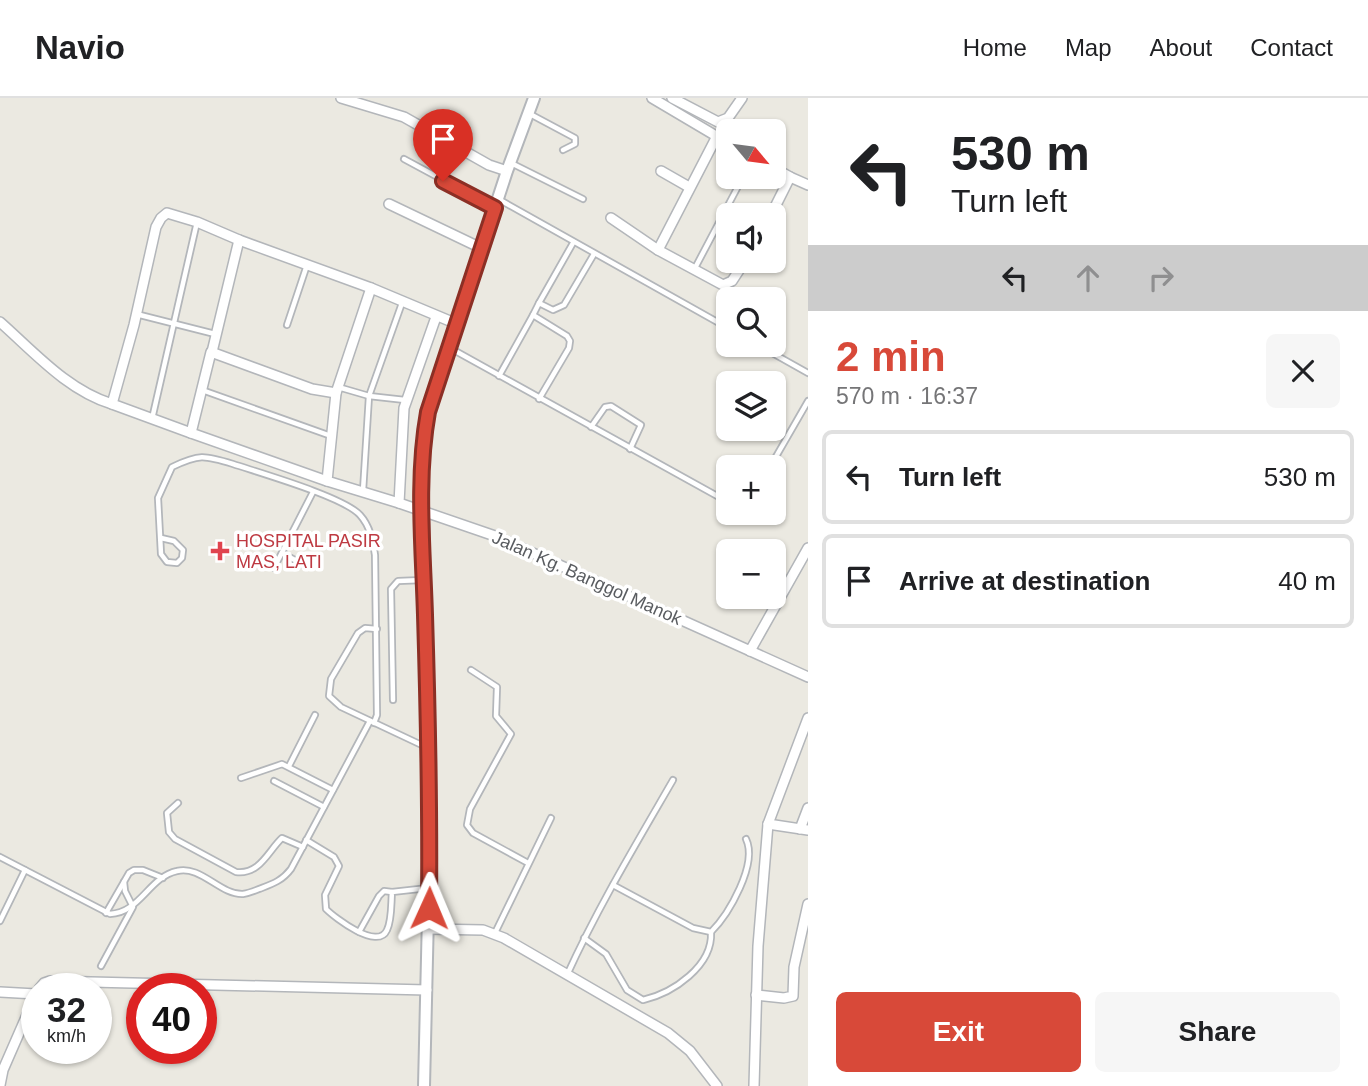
<!DOCTYPE html>
<html lang="en">
<head>
<meta charset="utf-8">
<style>
	body { margin:0; font-family:Helvetica,sans-serif; background:#f6f6f6; color:#202124; height:100vh; display:flex; flex-direction:column; font-size:26px; white-space:nowrap }
	* { box-sizing:border-box; margin:0 }
	p { font-size:23px; color:#757577 }
	.icon { flex:none; width:38px; height:38px; fill:none; stroke:currentColor; stroke-width:2; stroke-linecap:round; stroke-linejoin:round }
	.map { position:relative; flex:1; overflow:hidden }
	.side { display:flex; flex-direction:column; background:#fff; width:560px }
	.side>* { flex:none }
	.guide { background:#fff; color:#202124; overflow:hidden }
	.needle { width:46px; rotate:119deg }
	.buttons { position:absolute; left:716px; top:21px; display:grid; gap:14px }
	.buttons a { display:grid; place-items:center; width:70px; height:70px; border-radius:10px; background:#fff; box-shadow:0 2px 5px #0004; font-size:35px }
	.speed { position:absolute; left:21px; top:875px; display:flex; gap:14px; font-size:35px; font-weight:700; text-align:center }
	.speed>* { display:grid; place-content:center; width:91px; height:91px; border-radius:50%; background:#fff; box-shadow:0 2px 5px #0004; line-height:1 }
	.speed small { font-size:18px; font-weight:400 }
	.speed .limit { border:10px solid #d22; background:#fff; color:#111 }
	.pin { position:absolute; display:grid; place-items:center; width:60px; height:60px; color:#fff; margin:-72px -30px; border-radius:50% 50% 50% 0; rotate:-45deg; box-shadow:0 0 7px #0007 }
	.pin .icon { rotate:45deg }
	.me { position:absolute; width:77px; margin:-38px; rotate:1deg; stroke-linejoin:round; filter:drop-shadow(0 0 5px #0008) }
	.turn { display:flex; align-items:center; gap:24px; height:147px; padding:0 28px; font-size:32px }
	.turn .icon { width:91px; height:91px; stroke-width:2.5 }
	.turn b { display:block; font-size:49px; line-height:60px }
	.lanes { display:flex; align-items:center; height:66px; padding:0 28px; background:#0003; justify-content:center; gap:35px; direction:ltr }
	.lanes .off { opacity:.35 }
	.round { display:grid; place-items:center; flex:none; width:74px; height:74px; border-radius:10px; background:#f6f6f6 }
	.head { display:flex; align-items:center; justify-content:space-between; height:119px; padding:0 28px }
	h1 { font-size:42px; font-weight:700; line-height:52px; color:#d84939 }
	.button { display:flex; gap:14px; margin-top:auto; padding:14px 28px }
	.button a { flex:1; height:80px; border-radius:10px; background:#d84939; color:#fff; font-size:28px; font-weight:700; line-height:80px; text-align:center }
	.button a+a { background:#f6f6f6; color:#202124 }
	ul { padding:0; list-style:none }
	li { display:flex; align-items:center; gap:21px; height:94px; margin:0 14px 10px; padding:0 14px; border:4px solid #e0e0e0; border-radius:10px }
	li div { flex:1 }
	li b { display:block; font-size:26px }
	li em { font-style:normal }
	header { display:flex; align-items:center; gap:42px; box-sizing:border-box; height:98px; padding:0 35px; background:#fff; border-bottom:2px solid #e0e0e0 }
	header strong { font-size:33px }
	nav { display:flex; gap:38px; margin-inline-start:auto; font-size:24px }
	main { display:flex; flex:1; min-height:0 }
	.map>svg:first-child { display:block }
	.lines { fill:none; stroke-linecap:round; stroke-linejoin:round }
	.service-casing { stroke:#b3b6ba; stroke-width:8 }
	.minor-casing { stroke:#b3b6ba; stroke-width:12 }
	.tertiary-casing { stroke:#b3b6ba; stroke-width:14 }
	.service { stroke:#fff; stroke-width:4.5 }
	.minor { stroke:#fff; stroke-width:9 }
	.tertiary { stroke:#fff; stroke-width:10 }
	.route-casing { stroke:#8c2f25; stroke-width:18 }
	.route { stroke:#d84939; stroke-width:12 }
	.health-dot { fill:#e0444e; stroke:#fff; stroke-width:2.5 }
	.labels { text-anchor:middle; stroke-width:7; stroke-linejoin:round; paint-order:stroke }
	.health-label { font-size:18px; fill:#be3a42; stroke:#fff; text-anchor:start }
	.street-label { font-size:18px; fill:#595c60; stroke:#fff }
</style>
</head>
<body>
<header>
<strong>Navio</strong>
<nav><a>Home</a><a>Map</a><a>About</a><a>Contact</a></nav>
</header>
<main>
<div class="map">
<svg width="808" height="988" viewBox="0 0 808 988">
	<rect width="100%" height="100%" fill="#ebe9e1"/>
	<g class="lines">
		<g class="service-casing">
			<g id="service">
				<path d="M530,16L575,40V46L563,52"/>
				<path d="M404,61L495,110"/>
				<path d="M511,65L583,101"/>
				<path d="M500,102L728,230"/>
				<path d="M695,170L743,79"/>
				<path d="M539,205L573,145"/>
				<path d="M136,216L215,236"/>
				<path d="M533,217L539,205L553,212L564,207L594,156"/>
				<path d="M287,227L307,167"/>
				<path d="M758,247L808,275"/>
				<path d="M450,250L728,404"/>
				<path d="M499,278L533,217L567,238L570,243L569,250L539,301"/>
				<path d="M338,289L369,298L405,302"/>
				<path d="M202,292L331,338"/>
				<path d="M152,321L197,124"/>
				<path d="M591,329L605,309L611,308L641,327L630,351"/>
				<path d="M770,369L808,303"/>
				<path d="M363,393L369,298L402,205"/>
				<path d="M161,440L174,443L183,452L182,460L177,465L167,464L161,456L158,400L172,369C199,356 204,357 233,366C260,375 344,399 360,417C370,428 373,443 375,457L377,617L374,625"/>
				<path d="M282,455L304,467"/>
				<path d="M274,470L313,394"/>
				<path d="M377,531L365,530L358,535L331,581L329,598L341,609L428,650"/>
				<path d="M471,572L497,589L496,618L511,636L470,711L467,727L473,735L528,765"/>
				<path d="M393,602L391,491L398,483L423,482"/>
				<path d="M289,668L315,617"/>
				<path d="M241,680L282,666L333,692"/>
				<path d="M274,683L324,709"/>
				<path d="M178,705L167,715L169,734L175,741L236,774C260,777 268,753 282,740L303,749"/>
				<path d="M306,742L334,759L339,768L325,797L326,811C335,820 378,853 387,832C392,822 391,805 392,794L428,790"/>
				<path d="M0,759L110,816C140,815 149,779 177,773C201,767 220,797 243,796C249,795 254,793 259,791C272,786 282,783 291,771L370,623"/>
				<path d="M613,787L693,830L711,834C729,816 758,766 746,741"/>
				<path d="M106,815L129,775L134,772H143L163,780"/>
				<path d="M0,823L25,772"/>
				<path d="M359,834L379,798L384,793L392,794"/>
				<path d="M495,835L551,720"/>
				<path d="M584,840L606,856L627,892L643,902C673,895 713,868 711,834"/>
				<path d="M101,868L133,809L125,793L124,784"/>
				<path d="M567,877C598,809 636,746 673,682"/>
			</g>
		</g>
		<g class="minor-casing">
			<g id="minor">
				<path d="M341,0L404,19L489,67L507,73"/>
				<path d="M652,0L728,45"/>
				<path d="M672,0L718,24L728,20L742,0"/>
				<path d="M717,38L658,152L723,187L732,183L745,163"/>
				<path d="M661,73L689,89"/>
				<path d="M790,79L808,87"/>
				<path d="M389,106L481,150"/>
				<path d="M771,117L790,79L774,70"/>
				<path d="M611,120L658,152"/>
				<path d="M239,142L371,190"/>
				<path d="M436,219L404,310L399,405L495,438L808,579"/>
				<path d="M0,224C34,254 67,292 112,306"/>
				<path d="M191,335L112,306L134,227L156,129L161,120L167,115L197,124L239,142L212,254"/>
				<path d="M327,383L191,335L211,254L312,291L336,295"/>
				<path d="M399,405L327,383L336,295L371,190L457,226"/>
				<path d="M750,553L808,450"/>
				<path d="M768,726L808,732"/>
				<path d="M800,731L808,710"/>
				<path d="M429,831L483,832L504,840L668,935L690,953L717,988"/>
				<path d="M39,891L44,885L50,883L427,892"/>
				<path d="M0,894L36,896"/>
				<path d="M756,897L784,900L793,898L794,869L808,806"/>
				<path d="M0,987L3,972L37,894"/>
				<path d="M754,988L758,848L768,726L808,620"/>
			</g>
		</g>
		<g class="tertiary-casing">
			<path id="tertiary" d="M424,988L430,732L422,360L428,314L507,73L534,0"/>
		</g>
		<use href="#service" class="service"/>
		<use href="#minor" class="minor"/>
		<use href="#tertiary" class="tertiary"/>
	</g>
	<g class="lines">
		<g class="route-casing">
			<path id="route" d="M429,810C430,712 428,615 425,517C423,450 416,380 428,314L495,110L443,83"/>
		</g>
		<use href="#route" class="route"/>
	</g>
	<path class="health-dot" d="M216.5 442.5h7v7h7v7h-7v7h-7v-7h-7v-7h7z"/>
	<g class="labels">
		<g class="health-label">
			<text x="236" y="449">HOSPITAL PASIR<tspan x="236" dy="21">MAS, LATI</tspan></text>
		</g>
		<g class="street-label">
			<text transform="translate(587 480) rotate(24)" y="6">Jalan Kg. Banggol Manok</text>
		</g>
	</g>
</svg>
<div class="buttons">
<a><svg class="needle" viewBox="-14 -14 28 28"><path d="M0-13l5 13h-10z" fill="#e53935"/><path d="M0 13l5-13h-10z" fill="#757577"/></svg></a>
<a><svg class="icon" aria-label="sound" viewBox="0 0 24 24"><path d="M4 9h4l5-4v14l-5-4H4zM17 9q2 3 0 6"/></svg></a>
<a><svg class="icon" aria-label="search" viewBox="0 0 24 24"><circle cx="10" cy="10" r="6"/><path d="M15 15l6 6"/></svg></a>
<a><svg class="icon" aria-label="layers" viewBox="0 0 24 24"><path d="M12 4l9 5-9 5-9-5zM3 14l9 5 9-5"/></svg></a>
<a>+</a>
<a>−</a>
</div>
<div class="speed"><div>32<small>km/h</small></div><div class="limit">40</div></div>
<div class="pin" style="left:443px;top:83px;background:#d93025"><svg class="icon" aria-label="arrive" viewBox="0 0 24 24"><path d="M6 21V4h12l-3 4 3 4H6"/></svg></div>
<svg class="me" style="left:429px;top:810px" viewBox="-20 -20 40 40"><path d="M0-17L14 15 0 8-14 15z" fill="#d84939" stroke="#fff" stroke-width="4"/></svg>
</div>
<section class="side">
<div class="guide">
<div class="turn"><svg class="icon" aria-label="left" viewBox="0 0 24 24"><path d="M17 20v-9H6M10 6l-5 5 5 5"/></svg><div><b>530 m</b>Turn left</div></div>
<div class="lanes"><svg class="icon" aria-label="left" viewBox="0 0 24 24"><path d="M17 20v-9H6M10 6l-5 5 5 5"/></svg><svg class="icon off" aria-label="ahead" viewBox="0 0 24 24"><path d="M12 20V5M6 11l6-6 6 6"/></svg><svg class="icon off" aria-label="right" viewBox="0 0 24 24"><path d="M7 20v-9h11M14 6l5 5-5 5"/></svg></div>
</div>
<div class="head"><div><h1>2 min</h1><p>570 m · 16:37</p></div><a class="round"><svg class="icon" aria-label="close" viewBox="0 0 24 24"><path d="M6 6l12 12M18 6L6 18"/></svg></a></div>
<ul>
<li><svg class="icon" aria-label="left" viewBox="0 0 24 24"><path d="M17 20v-9H6M10 6l-5 5 5 5"/></svg><div><b>Turn left</b></div><em>530 m</em></li>
<li><svg class="icon" aria-label="arrive" viewBox="0 0 24 24"><path d="M6 21V4h12l-3 4 3 4H6"/></svg><div><b>Arrive at destination</b></div><em>40 m</em></li>
</ul>
<div class="button"><a>Exit</a><a>Share</a></div>
</section>
</main>
</body>
</html>
